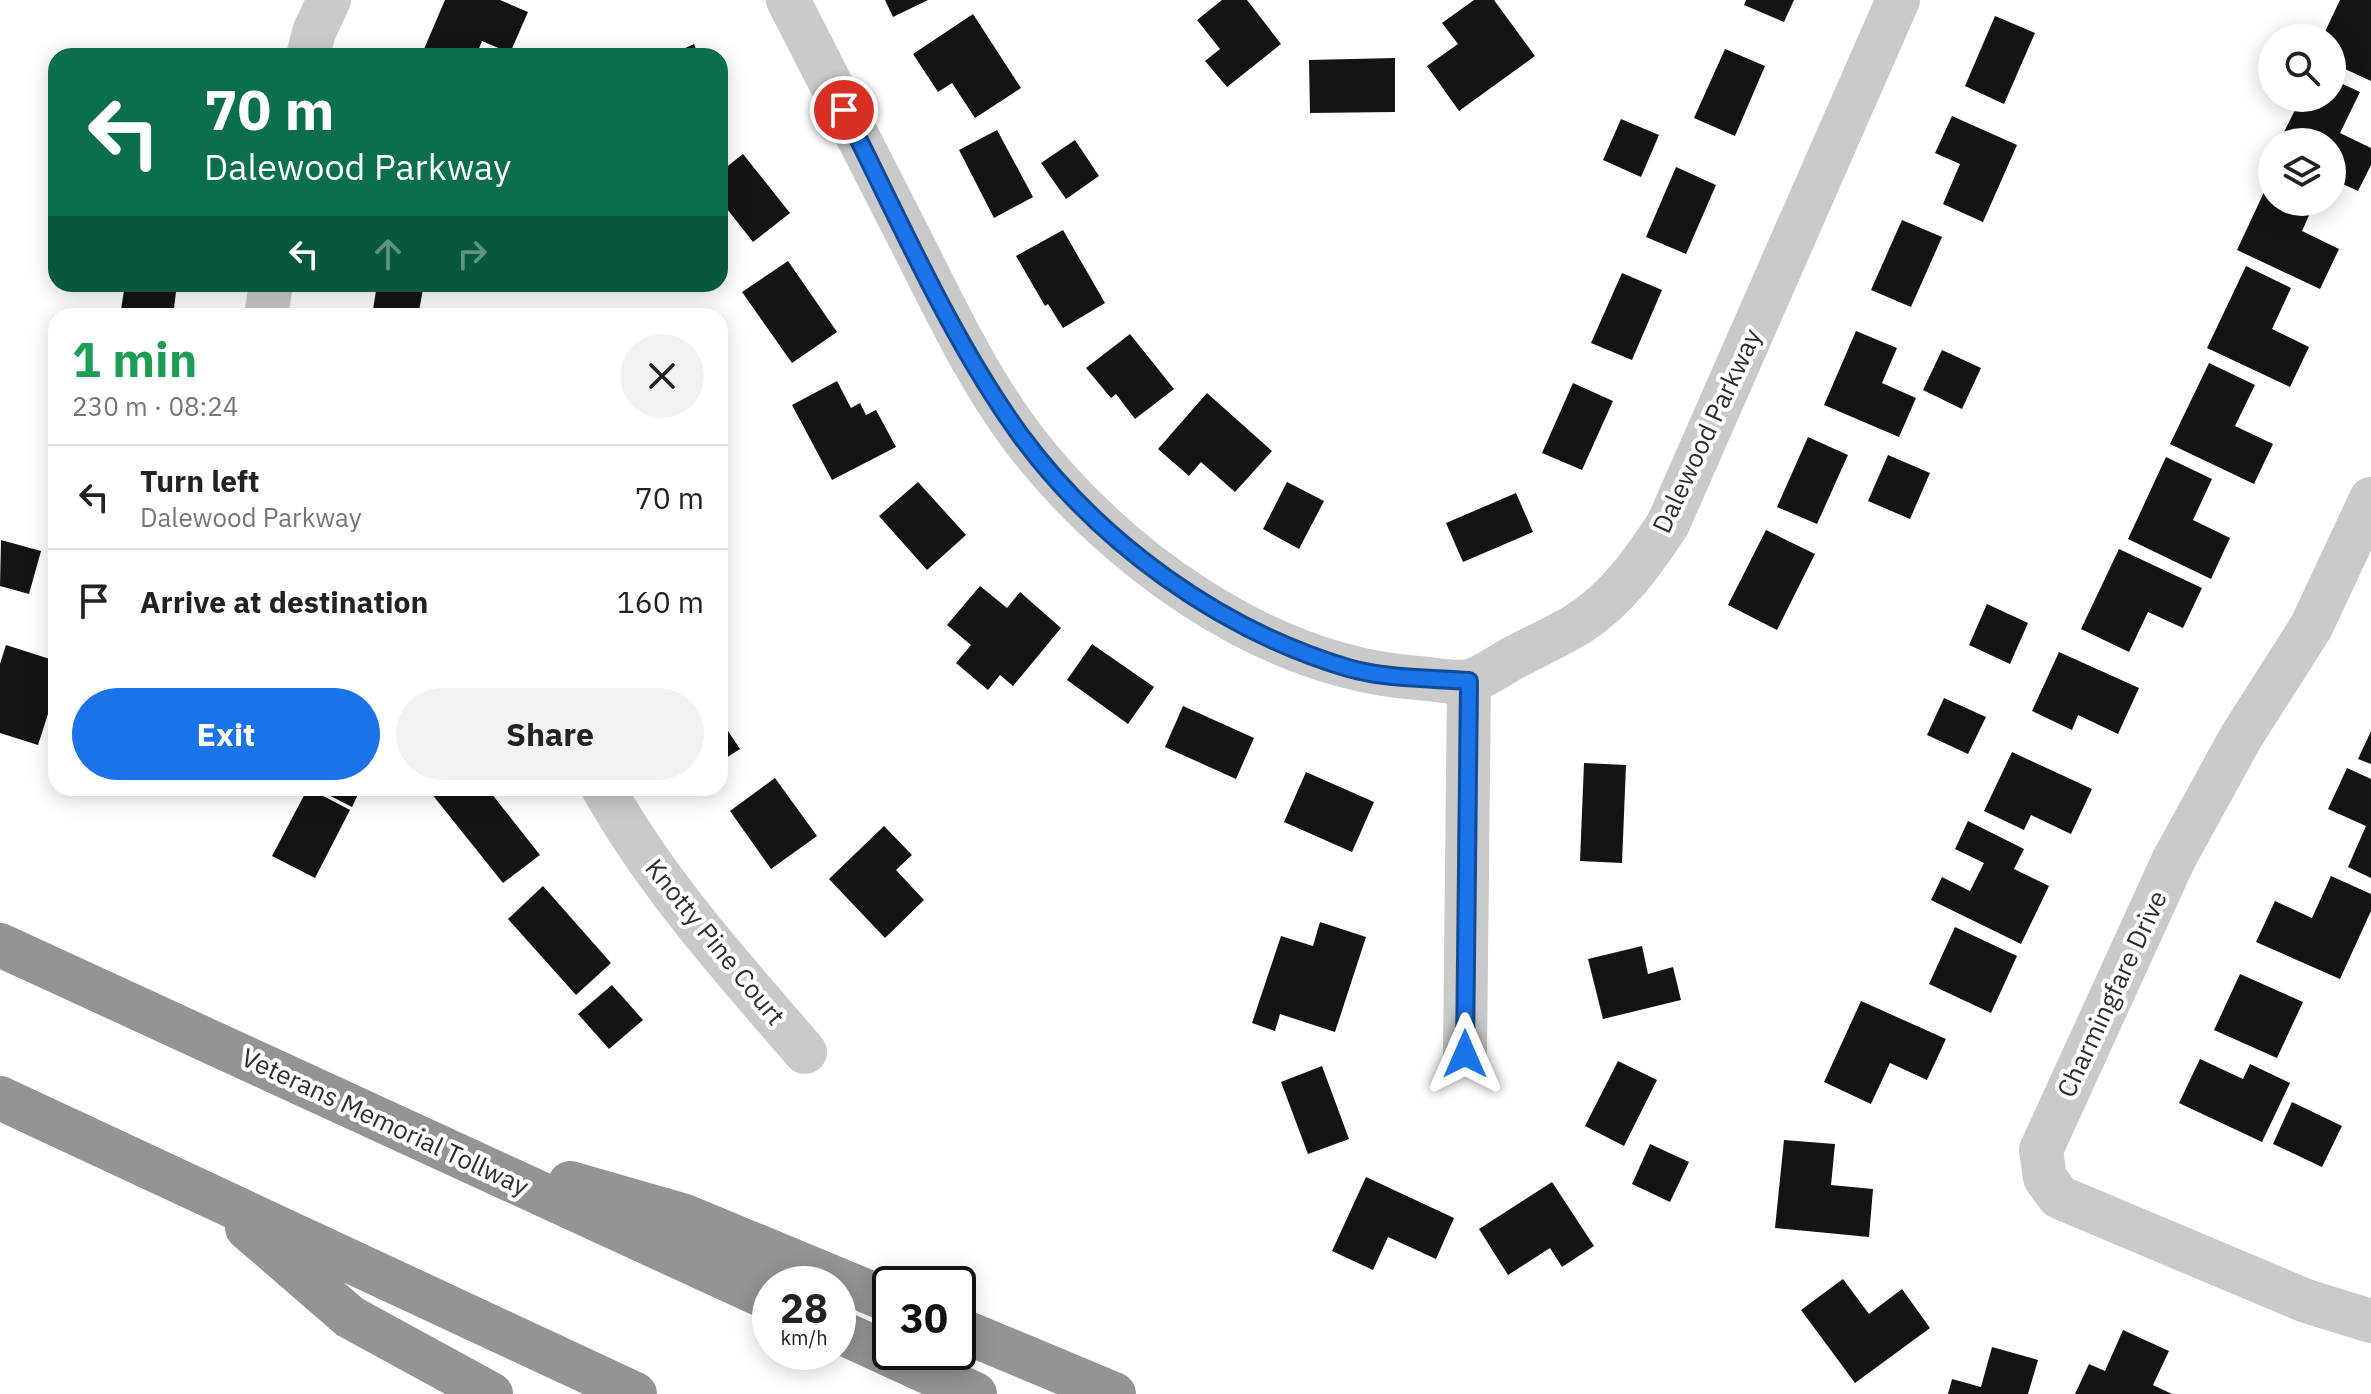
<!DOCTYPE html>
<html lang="en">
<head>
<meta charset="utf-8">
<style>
	body { margin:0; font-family:"IBM Plex Sans",sans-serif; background:#f2f2f2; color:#222; height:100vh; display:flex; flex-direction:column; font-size:30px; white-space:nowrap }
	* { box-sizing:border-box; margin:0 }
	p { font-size:26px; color:#767676 }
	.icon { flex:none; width:44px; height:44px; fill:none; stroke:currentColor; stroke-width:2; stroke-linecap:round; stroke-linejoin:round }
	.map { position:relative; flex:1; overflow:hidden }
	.panel { position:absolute; left:48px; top:308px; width:680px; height:488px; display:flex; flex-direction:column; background:#fff; border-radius:24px; box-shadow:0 4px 20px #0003 }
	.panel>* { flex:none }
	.banner { position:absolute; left:48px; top:48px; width:680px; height:244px; border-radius:24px; box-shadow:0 4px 20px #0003; background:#0b6e4f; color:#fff; overflow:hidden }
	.controls { position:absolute; left:2258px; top:24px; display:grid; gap:16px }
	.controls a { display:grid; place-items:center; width:88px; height:88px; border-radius:50%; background:#fff; box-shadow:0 4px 20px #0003; font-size:40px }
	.speed { position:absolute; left:752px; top:1266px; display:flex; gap:16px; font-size:40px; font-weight:700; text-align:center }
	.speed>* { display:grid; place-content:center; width:104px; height:104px; border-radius:50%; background:#fff; box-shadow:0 4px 20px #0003; line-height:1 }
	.speed small { font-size:20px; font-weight:400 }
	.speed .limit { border:4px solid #111; border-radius:12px; background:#fff; color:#111 }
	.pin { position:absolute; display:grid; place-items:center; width:68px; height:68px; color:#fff; margin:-34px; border:4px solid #fff; border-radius:50%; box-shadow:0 2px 8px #0007 }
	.me { position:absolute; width:88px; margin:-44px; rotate:0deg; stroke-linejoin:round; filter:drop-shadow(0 0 6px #0008) }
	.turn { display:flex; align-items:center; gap:28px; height:168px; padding:0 24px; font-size:36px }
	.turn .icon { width:104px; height:104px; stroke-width:2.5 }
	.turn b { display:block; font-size:56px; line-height:68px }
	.lanes { display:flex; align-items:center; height:76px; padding:0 24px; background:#0003; justify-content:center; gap:40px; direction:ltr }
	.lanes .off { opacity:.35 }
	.round { display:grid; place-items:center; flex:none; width:84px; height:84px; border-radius:42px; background:#f2f2f2 }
	.summary { display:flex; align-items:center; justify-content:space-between; height:136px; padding:0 24px }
	h1 { font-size:48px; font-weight:700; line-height:60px; color:#1e9e55 }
	.cta { display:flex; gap:16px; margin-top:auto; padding:16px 24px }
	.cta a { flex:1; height:92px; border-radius:48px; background:#1a73e8; color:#fff; font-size:32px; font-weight:700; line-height:92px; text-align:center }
	.cta a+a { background:#f2f2f2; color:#222 }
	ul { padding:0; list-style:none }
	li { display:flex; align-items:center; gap:24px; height:104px; padding:0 24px; border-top:2px solid #e0e0e0 }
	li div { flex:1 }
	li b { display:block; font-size:30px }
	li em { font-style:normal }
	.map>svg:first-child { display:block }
	.building { fill:#141414 }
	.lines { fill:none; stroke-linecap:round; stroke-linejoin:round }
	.minor { stroke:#cacaca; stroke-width:44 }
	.highway { stroke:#949494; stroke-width:44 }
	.route-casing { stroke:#114b97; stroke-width:20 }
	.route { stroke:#1a73e8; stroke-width:14 }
	.labels { text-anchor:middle; stroke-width:8; stroke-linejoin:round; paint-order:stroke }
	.street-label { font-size:26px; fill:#2d2d2d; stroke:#fff }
</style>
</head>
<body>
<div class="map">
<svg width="2371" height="1394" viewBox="0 0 2371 1394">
	<rect width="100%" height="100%" fill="#fff"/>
	<g class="building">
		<path d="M445,0H500L528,12L510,53L482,41L476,56H421Z"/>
		<path d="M885,0H928L893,17Z"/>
		<path d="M1222,0H1247L1281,44L1227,87L1205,61L1220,49L1197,20Z"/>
		<path d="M1474,0H1494L1535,56L1459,111L1427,66L1458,44L1442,23Z"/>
		<path d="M1746,0H1794L1784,22L1744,5Z"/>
		<path d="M2340,0H2371V81L2332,63V38H2322Z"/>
		<path d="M973,14L1021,88L975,118L952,83L938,92L913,54Z"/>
		<path d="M1995,16L2035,33L2004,104L1965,86Z"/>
		<path d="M694,44L699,56H668Z"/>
		<path d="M1725,49L1765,66L1735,136L1694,118Z"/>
		<path d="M1395,58V112L1310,113L1309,60Z"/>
		<path d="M2332,79L2360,92L2340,133L2371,148V165L2358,191L2332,179V142H2279L2301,98H2332Z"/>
		<path d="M1952,116L2017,145L1983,222L1943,204L1960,164L1935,153Z"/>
		<path d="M1621,119L1659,135L1641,177L1603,160Z"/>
		<path d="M997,130L1033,197L994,218L959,150Z"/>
		<path d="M1075,140L1099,176L1066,199L1041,163Z"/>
		<path d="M743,154L790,213L753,242L720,200V172Z"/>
		<path d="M1676,167L1716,185L1686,254L1646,237Z"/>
		<path d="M2272,175V202H2315L2302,231L2339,249L2320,289L2237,250Z"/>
		<path d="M1902,220L1942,237L1911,307L1871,290Z"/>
		<path d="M1063,230L1105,303L1063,328L1048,304L1045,306L1016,256Z"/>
		<path d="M788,261L837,332L792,363L742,292Z"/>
		<path d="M2246,266L2291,288L2272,329L2309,347L2290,387L2207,348Z"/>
		<path d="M1622,273L1662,290L1632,360L1591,343Z"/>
		<path d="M125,284H177L173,316H120Z"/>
		<path d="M377,284H424L418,316H372Z"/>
		<path d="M1856,331L1897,348L1882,383L1916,398L1899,437L1824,405Z"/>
		<path d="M1130,334L1174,389L1135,419L1116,394L1111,398L1086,368Z"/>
		<path d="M1942,350L1981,368L1962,409L1923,390Z"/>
		<path d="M2209,363L2255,385L2235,426L2273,444L2254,484L2170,444Z"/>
		<path d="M837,381L851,408L860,403L866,415L876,410L896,447L832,480L792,405Z"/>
		<path d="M1573,383L1613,401L1582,470L1542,453Z"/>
		<path d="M1207,393L1272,451L1235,492L1201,462L1189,476L1158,449Z"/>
		<path d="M1808,437L1848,455L1817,524L1777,507Z"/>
		<path d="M1888,455L1930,473L1910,519L1868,501Z"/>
		<path d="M2166,457L2212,479L2193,520L2230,538L2211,579L2128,539Z"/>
		<path d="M918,482L966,535L927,570L879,516Z"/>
		<path d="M1287,482L1324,501L1299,549L1263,529Z"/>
		<path d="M1516,493L1533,532L1463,562L1446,523Z"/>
		<path d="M1766,530L1815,554L1777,630L1728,605Z"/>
		<path d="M1,540L41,551L29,594L0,586Z"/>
		<path d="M2119,549L2202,588L2183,628L2148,612L2129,652L2081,629Z"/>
		<path d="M980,586L1007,608L1020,592L1061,628L1013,686L1000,675L988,690L956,663L971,645L947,625Z"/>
		<path d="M1987,604L2028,623L2010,664L1969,645Z"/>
		<path d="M1092,644L1154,687L1128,724L1067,680Z"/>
		<path d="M6,645L56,661V689L38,745L0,733V664Z"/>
		<path d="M2059,652L2139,688L2118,734L2078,715L2072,730L2032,711Z"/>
		<path d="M1944,698L1986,717L1968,754L1927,735Z"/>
		<path d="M1183,706L1254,738L1236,779L1165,747Z"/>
		<path d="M720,719L740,749L726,758L724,756L720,758Z"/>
		<path d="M2371,731V764L2358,759Z"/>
		<path d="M2012,752L2092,789L2071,834L2031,815L2024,830L1984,811Z"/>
		<path d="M1584,763L1626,765L1622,863L1580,861Z"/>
		<path d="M2347,768L2371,779V878L2348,867L2366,826L2328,809Z"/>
		<path d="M1306,772L1374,802L1352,852L1284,822Z"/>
		<path d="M775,778L817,836L771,869L730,811Z"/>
		<path d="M308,788L350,810L315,878L272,856Z"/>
		<path d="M315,788H361L352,807Z"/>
		<path d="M437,788H487L540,855L503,883L431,793Z"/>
		<path d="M1968,821L2024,849L2014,869L2049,886L2021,944L1931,900L1942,877L1970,891L1984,863L1955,849Z"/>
		<path d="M884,826L912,855L896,870L924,900L885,938L829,879Z"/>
		<path d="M2331,876L2371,894V911L2340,979L2256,942L2275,901L2312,918Z"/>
		<path d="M543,886L611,963L576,995L508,919Z"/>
		<path d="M1320,922L1366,937L1335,1032L1280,1014L1275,1031L1252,1023L1281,936L1313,946Z"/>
		<path d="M1955,927L2017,956L1991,1013L1929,984Z"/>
		<path d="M1642,946L1648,974L1673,967L1681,1000L1603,1019L1588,959Z"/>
		<path d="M2240,974L2303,1002L2277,1058L2214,1030Z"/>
		<path d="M612,985L643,1020L609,1049L578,1014Z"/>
		<path d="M1861,1001L1946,1039L1927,1080L1890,1063L1871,1104L1824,1082Z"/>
		<path d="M2200,1059L2243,1079L2250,1064L2290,1083L2262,1142L2179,1103Z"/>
		<path d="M1618,1061L1657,1080L1624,1146L1585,1126Z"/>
		<path d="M1322,1066L1349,1139L1308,1154L1281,1082Z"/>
		<path d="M2292,1102L2342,1126L2322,1167L2273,1144Z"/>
		<path d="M1784,1140L1835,1144L1831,1185L1873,1189L1869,1237L1775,1228Z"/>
		<path d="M1650,1144L1689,1162L1670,1202L1632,1184Z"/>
		<path d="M1366,1177L1454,1218L1436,1259L1388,1237L1373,1270L1332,1251Z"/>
		<path d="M1552,1182L1594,1246L1562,1267L1550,1248L1508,1275L1479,1229Z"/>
		<path d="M1843,1279L1869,1314L1902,1289L1930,1328L1855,1383L1801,1310Z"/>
		<path d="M2123,1330L2169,1351L2153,1385L2172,1394H2075L2089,1364L2105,1371Z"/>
		<path d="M1992,1347L2038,1360L2028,1394H1948L1952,1379L1981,1387Z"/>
	</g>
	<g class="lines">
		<g class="minor">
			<path d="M788,0C829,80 870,161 911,241C945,308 977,377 1022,437C1113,557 1265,667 1418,678C1433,679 1455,684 1470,681C1485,677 1501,664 1515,657C1536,646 1558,636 1578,624C1617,599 1643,562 1668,524L1898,0"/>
			<path d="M308,56L314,32L329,0"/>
			<path d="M266,316L271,284"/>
			<path d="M2371,499L2311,627L2241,737L2174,859L2041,1150L2045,1178L2059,1197L2306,1301L2371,1321"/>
			<path d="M603,788C658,886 732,967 805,1052"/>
			<path d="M1465,1054L1469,681"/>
		</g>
		<g class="highway">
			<path d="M0,945L770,1299"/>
			<path d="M0,1098L635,1394"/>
			<path d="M570,1183L685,1216L890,1301"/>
			<path d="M247,1228L350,1317L491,1394"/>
			<path d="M958,1329L1114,1394"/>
			<path d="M838,1331L975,1394"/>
		</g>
	</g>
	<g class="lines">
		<g class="route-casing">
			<path id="route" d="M844,110C898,217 951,340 1021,436C1100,543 1220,630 1348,668C1387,679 1429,678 1469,681L1465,1054"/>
		</g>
		<use href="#route" class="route"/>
	</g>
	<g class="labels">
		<g class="street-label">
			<text transform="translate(1707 431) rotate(-65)" y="9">Dalewood Parkway</text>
			<text transform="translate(715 942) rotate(51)" y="9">Knotty Pine Court</text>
			<text transform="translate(2112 994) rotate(-65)" y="9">Charmingfare Drive</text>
			<text transform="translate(385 1122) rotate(25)" y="9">Veterans Memorial Tollway</text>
		</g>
	</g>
</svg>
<div class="controls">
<a><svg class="icon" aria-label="search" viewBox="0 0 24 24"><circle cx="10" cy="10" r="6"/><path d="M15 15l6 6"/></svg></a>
<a><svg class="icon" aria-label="layers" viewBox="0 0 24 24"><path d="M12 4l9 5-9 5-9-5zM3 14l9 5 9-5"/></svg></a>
</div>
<div class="speed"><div>28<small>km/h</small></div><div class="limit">30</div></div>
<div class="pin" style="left:844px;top:110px;background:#d93025"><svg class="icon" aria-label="arrive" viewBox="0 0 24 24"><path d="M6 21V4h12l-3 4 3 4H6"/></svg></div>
<svg class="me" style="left:1465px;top:1054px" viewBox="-20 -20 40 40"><path d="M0-17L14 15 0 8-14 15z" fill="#1a73e8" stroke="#fff" stroke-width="4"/></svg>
<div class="banner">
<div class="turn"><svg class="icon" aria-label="left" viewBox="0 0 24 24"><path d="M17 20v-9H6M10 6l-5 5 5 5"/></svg><div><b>70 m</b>Dalewood Parkway</div></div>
<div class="lanes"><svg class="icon" aria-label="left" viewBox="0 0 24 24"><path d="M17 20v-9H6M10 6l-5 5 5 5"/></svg><svg class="icon off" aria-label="ahead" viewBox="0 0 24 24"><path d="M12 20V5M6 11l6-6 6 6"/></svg><svg class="icon off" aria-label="right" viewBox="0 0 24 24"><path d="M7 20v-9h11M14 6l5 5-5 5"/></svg></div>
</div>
<section class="panel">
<div class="summary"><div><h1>1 min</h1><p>230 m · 08:24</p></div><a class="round"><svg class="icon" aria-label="close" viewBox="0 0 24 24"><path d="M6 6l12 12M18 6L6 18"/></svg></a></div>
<ul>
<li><svg class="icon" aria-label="left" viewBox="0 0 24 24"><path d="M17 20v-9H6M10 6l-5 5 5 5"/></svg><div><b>Turn left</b><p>Dalewood Parkway</p></div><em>70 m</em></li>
<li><svg class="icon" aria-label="arrive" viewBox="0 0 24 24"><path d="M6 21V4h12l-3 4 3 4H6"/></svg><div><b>Arrive at destination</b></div><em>160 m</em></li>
</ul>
<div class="cta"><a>Exit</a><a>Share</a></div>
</section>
</div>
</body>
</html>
